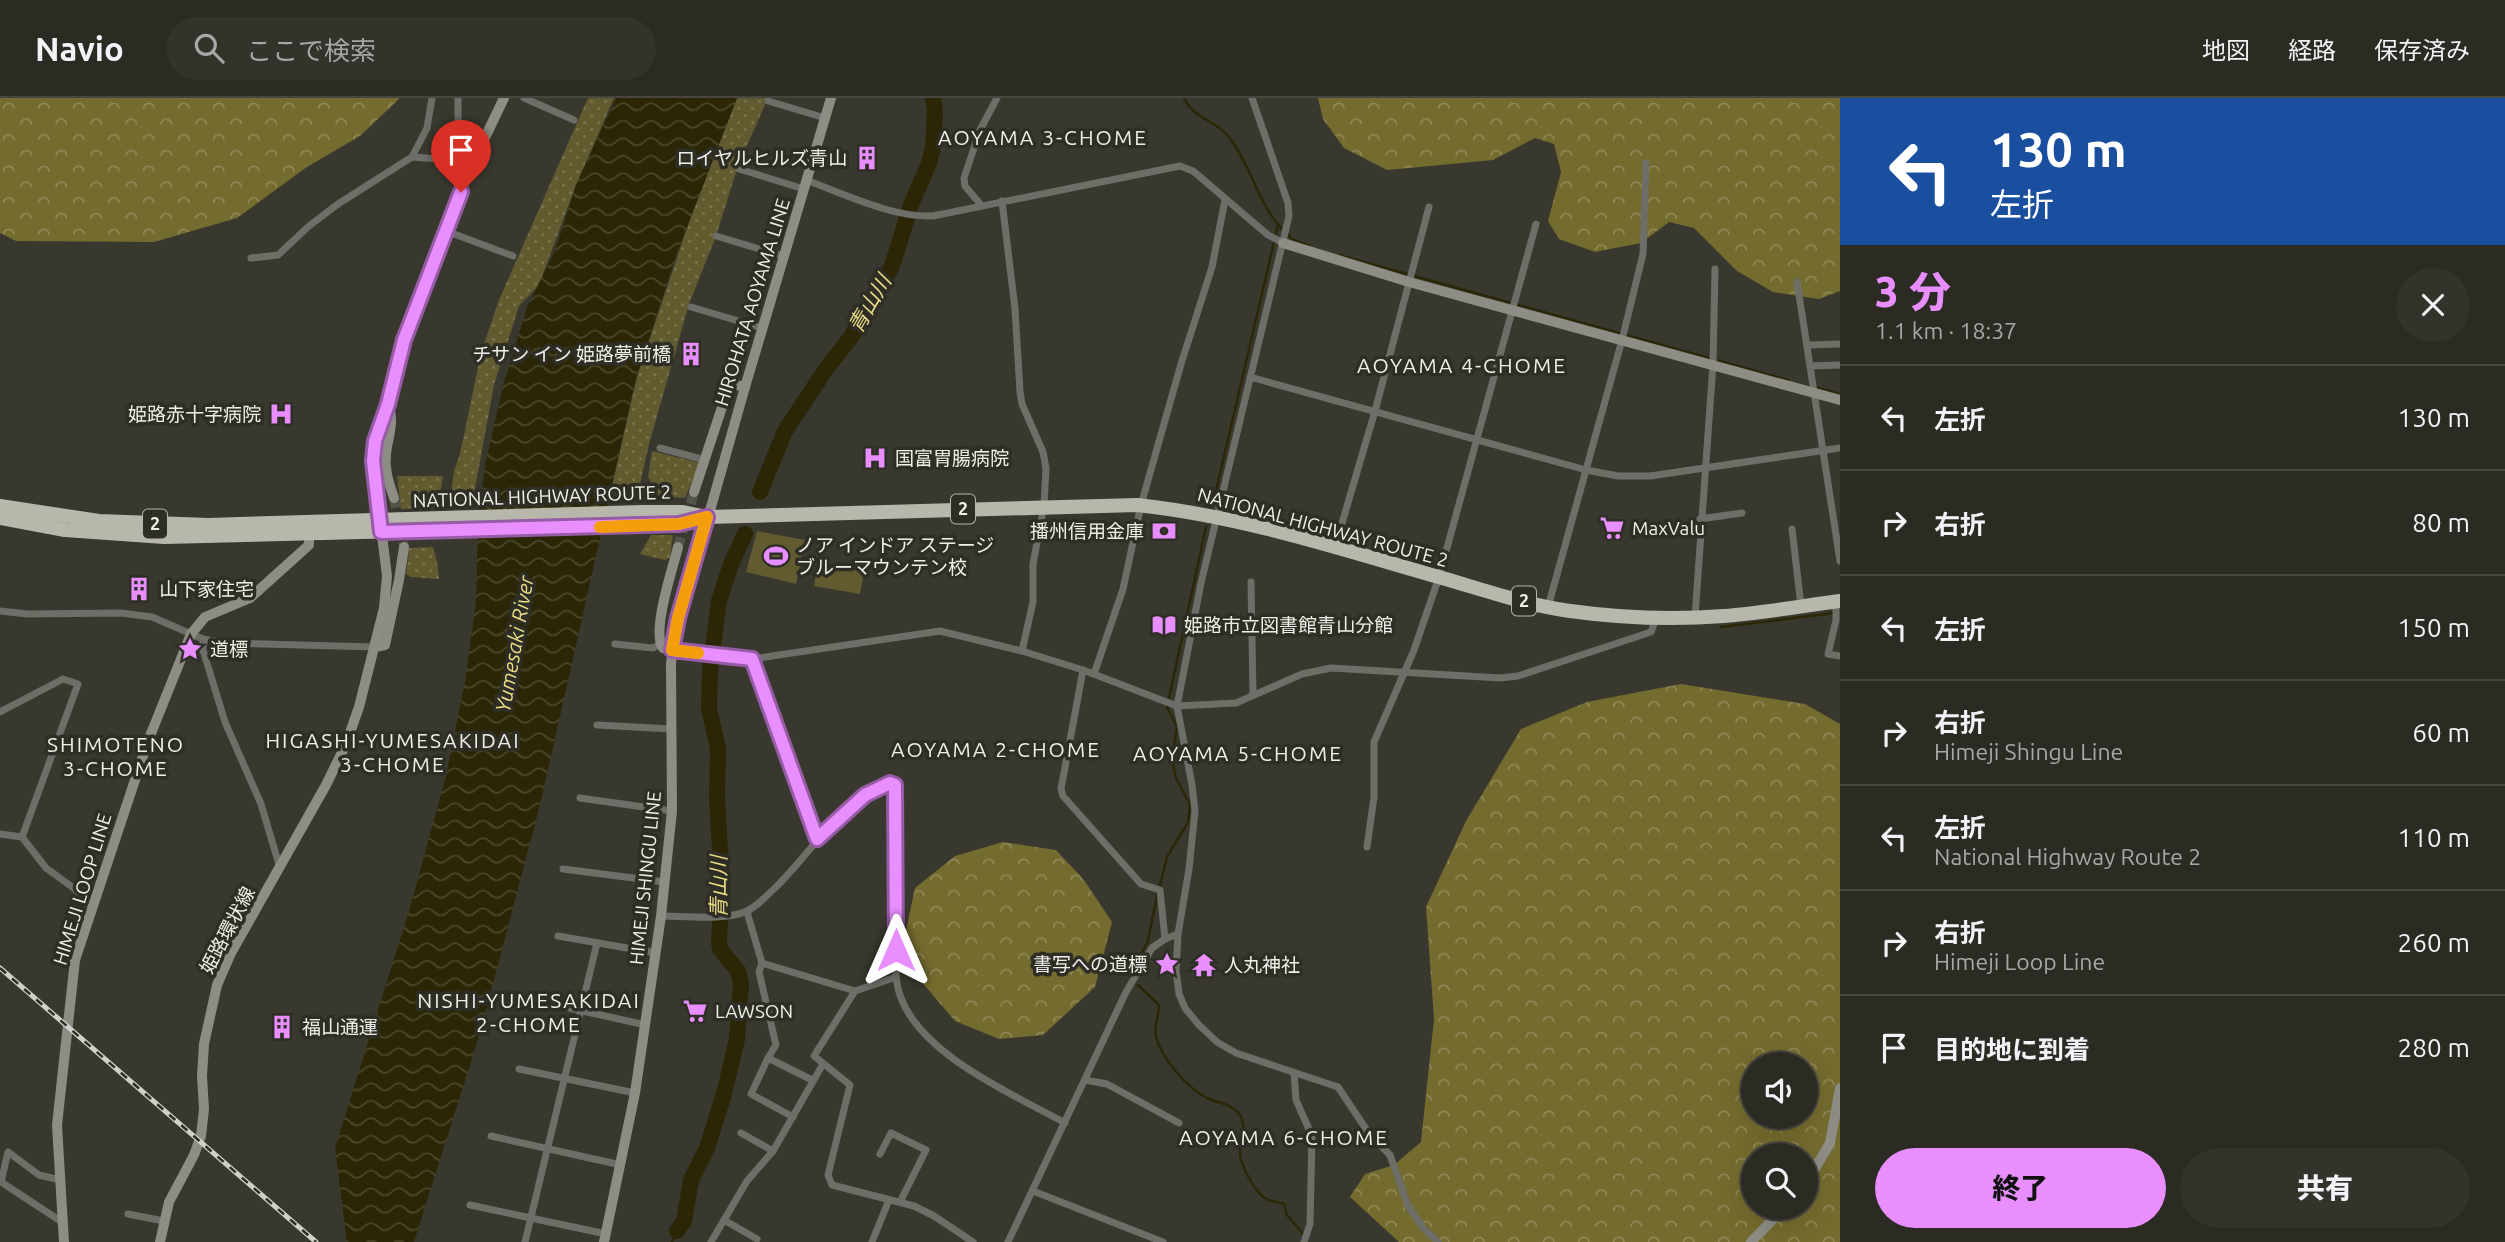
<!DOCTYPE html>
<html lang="ja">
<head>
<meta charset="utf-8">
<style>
	body { margin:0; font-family:Ubuntu,"Noto Sans JP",sans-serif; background:#33322b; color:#f1f3f6; height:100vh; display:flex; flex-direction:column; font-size:26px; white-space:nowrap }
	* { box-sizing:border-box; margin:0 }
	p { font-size:23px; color:#a6a7a6 }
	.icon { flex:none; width:38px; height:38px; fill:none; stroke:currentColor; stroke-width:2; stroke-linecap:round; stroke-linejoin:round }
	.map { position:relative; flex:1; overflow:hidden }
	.side { display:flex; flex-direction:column; background:#2b2a23; width:665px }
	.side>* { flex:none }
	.banner { background:#1a4fa0; color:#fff; overflow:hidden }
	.tools { position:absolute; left:1741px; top:954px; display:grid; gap:14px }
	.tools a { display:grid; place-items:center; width:77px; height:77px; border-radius:50%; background:#2b2a23; box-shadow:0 7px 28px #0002,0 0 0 2px #474641; font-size:35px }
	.pin { position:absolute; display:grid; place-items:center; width:60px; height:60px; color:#fff; margin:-72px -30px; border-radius:50% 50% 50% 0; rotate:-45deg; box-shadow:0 0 7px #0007 }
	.pin .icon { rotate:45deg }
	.me { position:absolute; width:77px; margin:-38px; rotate:0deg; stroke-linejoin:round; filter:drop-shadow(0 0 5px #0008) }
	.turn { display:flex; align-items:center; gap:24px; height:147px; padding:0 35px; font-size:32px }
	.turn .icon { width:91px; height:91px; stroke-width:2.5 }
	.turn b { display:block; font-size:49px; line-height:60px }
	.round { display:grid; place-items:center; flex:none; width:74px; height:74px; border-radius:37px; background:#33322b }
	.overview { display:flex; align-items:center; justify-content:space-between; height:119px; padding:0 35px }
	h1 { font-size:42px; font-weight:800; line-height:52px; color:#e88eff }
	.action { display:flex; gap:14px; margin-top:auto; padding:14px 35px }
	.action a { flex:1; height:80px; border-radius:42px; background:#e88eff; color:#111; font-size:28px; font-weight:800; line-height:80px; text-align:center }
	.action a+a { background:#33322b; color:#f1f3f6 }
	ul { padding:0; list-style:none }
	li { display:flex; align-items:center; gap:21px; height:105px; padding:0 35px; border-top:2px solid #474641 }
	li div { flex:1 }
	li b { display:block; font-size:26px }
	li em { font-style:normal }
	header { display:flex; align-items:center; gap:42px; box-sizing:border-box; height:98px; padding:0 35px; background:#2b2a23; border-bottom:2px solid #474641 }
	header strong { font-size:33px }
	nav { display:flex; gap:38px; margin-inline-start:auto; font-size:24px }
	.search { width:490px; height:63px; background:#33322b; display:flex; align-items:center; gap:18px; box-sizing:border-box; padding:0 24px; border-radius:38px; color:#a6a7a6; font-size:26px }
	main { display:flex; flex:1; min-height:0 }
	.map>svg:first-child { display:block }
	.forest { fill:url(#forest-crowns); fill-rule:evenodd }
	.park { fill:url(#park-dots) }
	.pitch { fill:#625b30 }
	.water { fill:url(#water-waves) }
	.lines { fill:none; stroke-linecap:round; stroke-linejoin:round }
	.stream { stroke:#2b2706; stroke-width:2.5 }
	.river { stroke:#2b2706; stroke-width:16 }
	.secondary-tunnel { stroke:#54534b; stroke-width:10; stroke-dasharray:10 5; stroke-linecap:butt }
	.street { stroke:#6e6e69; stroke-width:7 }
	.secondary { stroke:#8d8c85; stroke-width:10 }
	.highway { stroke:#b8b7ac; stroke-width:14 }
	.rail-casing { stroke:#d0cfc9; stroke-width:5 }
	.rail { stroke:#2f2e26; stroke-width:2.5; stroke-dasharray:8; stroke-linecap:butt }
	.route-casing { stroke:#975ca6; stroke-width:18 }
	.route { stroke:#e88eff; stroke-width:12 }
	.slow { stroke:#f59e0b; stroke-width:12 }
	.labels { text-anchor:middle; stroke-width:7; stroke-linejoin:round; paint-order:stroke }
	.shield { fill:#2f2e26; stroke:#b5b4ae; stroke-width:2 }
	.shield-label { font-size:18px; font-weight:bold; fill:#efeee8 }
	.poi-label { font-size:19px; fill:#efeee8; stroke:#2f2e26; text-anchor:start }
	.street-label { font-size:19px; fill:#efeee8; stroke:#2f2e26 }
	.neighbourhood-label { font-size:21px; letter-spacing:2px; fill:#efeee8; stroke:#2f2e26 }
	.water-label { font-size:21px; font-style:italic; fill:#eadd83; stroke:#2f2e26 }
</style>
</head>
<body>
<header>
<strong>Navio</strong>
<div class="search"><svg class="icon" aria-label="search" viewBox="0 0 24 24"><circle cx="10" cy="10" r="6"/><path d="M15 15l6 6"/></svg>ここで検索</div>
<nav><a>地図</a><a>経路</a><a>保存済み</a></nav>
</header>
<main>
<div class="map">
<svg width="1840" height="1144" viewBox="0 0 1840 1144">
	<defs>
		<pattern id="forest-crowns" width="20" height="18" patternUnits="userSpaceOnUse" patternTransform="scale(1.75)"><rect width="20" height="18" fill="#746b2e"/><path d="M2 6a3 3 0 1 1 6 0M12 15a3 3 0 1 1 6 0" fill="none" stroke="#8f8856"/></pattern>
		<pattern id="park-dots" width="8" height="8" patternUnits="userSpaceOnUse" patternTransform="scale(1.75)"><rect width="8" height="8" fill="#625b30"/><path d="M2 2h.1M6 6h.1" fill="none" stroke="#79734e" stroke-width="1.8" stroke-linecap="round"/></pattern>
		<pattern id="water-waves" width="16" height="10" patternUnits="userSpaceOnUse" patternTransform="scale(1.75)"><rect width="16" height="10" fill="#2b2706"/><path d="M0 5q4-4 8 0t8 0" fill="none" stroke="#4a472a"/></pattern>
	</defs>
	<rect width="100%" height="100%" fill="#39382f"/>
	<g class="forest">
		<path d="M0,0H399V1L360,38L307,69L237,120L154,144L16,143L0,135Z"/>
		<path d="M1318,0H1840V193L1819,201L1773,194L1737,173L1694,130L1669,124L1641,145L1595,154L1559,141L1548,123L1561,74L1554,46L1535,40L1493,62L1387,72L1344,50L1323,21Z"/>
		<path d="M1681,586L1805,606L1840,626V1144H1399L1350,1099L1365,1076L1394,1067L1421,1044L1434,921L1426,809L1466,723L1521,631L1587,604ZM1754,966H1806V1018H1754ZM1754,1057H1806V1110H1754Z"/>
		<path d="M1003,744L1056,752L1084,782L1112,824L1095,889L1043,937L999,941L955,923L920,882L905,837L915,790L955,758Z"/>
	</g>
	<g class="park">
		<path d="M588,0H614L576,87L539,187L519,208L494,287L474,396L451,397L454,373L460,356L481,255L499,202Z"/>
		<path d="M737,0H768L738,68L716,138L689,206L649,346L639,391L611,393L637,279L689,124Z"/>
		<path d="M652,353L700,365L685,400L659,398L648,379Z"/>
		<path d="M397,378H443L438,409L401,411Z"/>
		<path d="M651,437H673L670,459L665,462L640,456Z"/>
		<path d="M433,449L437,464L439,481L411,479L406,476L409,450Z"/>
	</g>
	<g class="pitch">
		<path d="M757,433L805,442L796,486L746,474Z"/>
		<path d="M818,462L864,474L860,496L814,488Z"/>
	</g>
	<path class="water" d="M616,0H737L677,155L635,284L541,703L481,932L414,1144H347L335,1050L409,813L446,678L465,584L476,504L478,428L485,367L503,288L527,209L555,153L576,87Z"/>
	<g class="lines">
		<g class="stream">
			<path d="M1184,0C1194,21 1215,22 1228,38C1249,63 1259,108 1283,132"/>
			<path d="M1288,136L1292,141L1309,148"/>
			<path d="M1339,157L1788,282"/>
			<path d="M1814,289L1840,296"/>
			<path d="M1215,397L1278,127"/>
			<path d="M1721,529L1834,515"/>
			<path d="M1159,791L1167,759L1188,724L1190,706L1176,680L1172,661L1177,629L1167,609L1206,429"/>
			<path d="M1131,880L1132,872L1148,843L1157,797"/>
			<path d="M1138,887L1159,907C1159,917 1153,930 1156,939C1162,961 1187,990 1207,1000C1218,1005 1233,1006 1240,1017C1247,1029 1241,1040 1240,1053C1239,1065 1256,1098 1269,1102C1274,1104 1279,1104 1284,1106L1287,1117L1303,1136"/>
			<path d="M672,1144L677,1133"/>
		</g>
		<g class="river">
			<path d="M760,394L785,333L826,271L851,239L892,168L911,107L929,65L933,49L935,13L933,0"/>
			<path d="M677,1133L684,1123L691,1082L707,1050L724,996L737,941L741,886L738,873L720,851L719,844L722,785L717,701L718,650L709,611L710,572L719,503L731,466L745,436"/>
		</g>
		<g class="secondary-tunnel">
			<path d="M394,400L404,449"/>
			<path d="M678,449L694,394"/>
		</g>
		<g class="street">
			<path d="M458,0V67"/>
			<path d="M524,0L574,22"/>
			<path d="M1252,0L1288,105L1289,118L1201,485L1177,608L1192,687L1195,713L1189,771L1178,836L1176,872L1179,896L1185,910L1199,927L1217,944L1236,955L1338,989L1370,1037L1390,1057L1408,1108L1424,1131L1438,1144"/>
			<path d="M768,3L825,20"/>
			<path d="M412,59L427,30L432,0"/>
			<path d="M739,71L804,91"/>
			<path d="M806,82C844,96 893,120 933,118L1180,68L1193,73L1268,137L1283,145"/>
			<path d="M1002,103L1015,211L1020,294L1022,306L1043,354L1046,370L1044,408L1033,466V504L1022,553"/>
			<path d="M981,107L965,88L964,80L980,32L997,0"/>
			<path d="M446,133L513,158"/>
			<path d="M716,138L783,158"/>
			<path d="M251,160L278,157L309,128L338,106L412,59L439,61L458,67L468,75"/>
			<path d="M1797,184L1840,463"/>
			<path d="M691,209L762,230"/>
			<path d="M1807,247L1840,246"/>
			<path d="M1810,268L1840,267"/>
			<path d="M1250,279L1586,372L1618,378H1650L1840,350"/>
			<path d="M660,350L705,362"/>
			<path d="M1700,421L1742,415"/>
			<path d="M1792,431L1801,508"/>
			<path d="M1335,449L1375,313L1429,109"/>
			<path d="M1251,484L1253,597"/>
			<path d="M1836,504V522L1828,556L1840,558"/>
			<path d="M1548,509L1622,242L1643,156L1646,65"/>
			<path d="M0,513L28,516L121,515L152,519L203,541L224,545L375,549"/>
			<path d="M1695,519L1713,266L1715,171"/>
			<path d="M203,541V552L225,624L261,706L280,770"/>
			<path d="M615,546L653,550L660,546"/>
			<path d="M672,552L752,561L940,533L1022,553L1083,572L1177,608L1236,605L1302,576L1331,570L1500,580L1518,578L1651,534L1656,520"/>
			<path d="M752,561L817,741"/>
			<path d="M1083,572L1061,691L1063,698L1141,786L1160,792L1165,841"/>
			<path d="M1094,576L1123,491L1141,407L1181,266L1212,169L1225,102"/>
			<path d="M0,614L63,581L78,586L22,739"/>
			<path d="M597,627L672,631"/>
			<path d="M580,700L672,713"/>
			<path d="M0,736L22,739L46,770L75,791L93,810"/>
			<path d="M1367,749L1374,699V644L1414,552L1439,479L1536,126"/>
			<path d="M563,771L665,784"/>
			<path d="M747,814L762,865L855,893L896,879"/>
			<path d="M661,818C684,818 726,823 747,813C758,808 767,797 776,789C811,755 842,701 890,685L895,687L896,879C897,886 898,893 901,900C923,958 1013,996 1065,1025"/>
			<path d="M558,838L656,855"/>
			<path d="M762,865L759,874L776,947L768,960"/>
			<path d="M855,893L814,958L850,987L828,1077L832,1087L914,1108L934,1118L973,1144"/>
			<path d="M537,903L646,927"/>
			<path d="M519,971L635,995"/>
			<path d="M1294,975L1296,1002L1312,1038L1310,1126L1304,1144"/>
			<path d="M1085,982L1107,986L1179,1025"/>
			<path d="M793,1019L751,996L768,960L812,982"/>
			<path d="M741,1035L773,1053"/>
			<path d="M491,1038L621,1067"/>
			<path d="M880,1056L891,1035L926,1052L900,1104"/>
			<path d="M60,1082L39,1077L8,1054L1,1084L62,1124"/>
			<path d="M1033,1093L1163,1144"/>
			<path d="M470,1107L606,1136"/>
			<path d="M128,1116L164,1123"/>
			<path d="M724,1122L757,1141"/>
			<path d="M525,1144L597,845"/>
			<path d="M711,1144L747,1083L773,1053L823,966"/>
			<path d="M872,1144L889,1102"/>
			<path d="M1008,1144L1126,894L1152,850L1165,841L1178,836"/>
		</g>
		<g class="secondary">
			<path d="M1283,145L1409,184L1840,302"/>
			<path d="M388,306C395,324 388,338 386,356C384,372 389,385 394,400"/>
			<path d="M694,394L726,297L733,286L745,289"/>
			<path d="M375,549L385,547L399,482L404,449"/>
			<path d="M672,552L663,550C651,534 673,470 678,449"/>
			<path d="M1806,1086L1830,1045L1840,990"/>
			<path d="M64,1144L57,1027L75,862L148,643L191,536L205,519L250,500L309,447V436"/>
			<path d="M160,1144L169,1104L194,1057L201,1038L204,1011L202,978L204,946L217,887L231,855L326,687L346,646L359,609L384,510L387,478L373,363L375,343L388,306L404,242L468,75L504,0"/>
			<path d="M604,1144L635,995L661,818L672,713L671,566L674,540L745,289L831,0"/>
			<path d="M1751,1144L1784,1110"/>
		</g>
		<g class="highway">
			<path d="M0,408L99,423L208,427L643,414H683L702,418"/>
			<path d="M0,420L65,432L164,439L679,426L707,419L1137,407C1241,418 1341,451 1442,480C1484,492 1527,507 1570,513C1621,520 1673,522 1724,518C1763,515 1801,508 1840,503"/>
		</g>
		<g class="rail-casing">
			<path id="rail" d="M0,870L316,1144"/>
		</g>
		<use href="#rail" class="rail"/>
	</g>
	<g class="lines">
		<g class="route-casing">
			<path id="route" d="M461,94L404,242L388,306L375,343L373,363L381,434L679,426L707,419L678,520L672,552L752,561L817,741L865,697L890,685L895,687L896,852"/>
		</g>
		<use href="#route" class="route"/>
		<path class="slow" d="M600,429L679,426L707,419L678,520L672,552L698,555"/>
	</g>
	<defs>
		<g id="building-bare" transform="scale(1.89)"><path d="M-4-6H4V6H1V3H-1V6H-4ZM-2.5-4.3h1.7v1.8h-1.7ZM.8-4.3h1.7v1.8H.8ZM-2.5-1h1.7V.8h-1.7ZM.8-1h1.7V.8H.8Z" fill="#e88eff" stroke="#2f2e26" stroke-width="2.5" paint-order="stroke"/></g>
		<g id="hospital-bare" transform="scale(1.89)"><path d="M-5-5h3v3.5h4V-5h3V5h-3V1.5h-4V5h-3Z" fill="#e88eff" stroke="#2f2e26" stroke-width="2.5" paint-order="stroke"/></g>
		<g id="supermarket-bare" transform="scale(1.89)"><path d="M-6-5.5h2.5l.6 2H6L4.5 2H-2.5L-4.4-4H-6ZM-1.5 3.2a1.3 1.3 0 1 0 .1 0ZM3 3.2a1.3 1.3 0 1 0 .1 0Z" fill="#e88eff" stroke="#2f2e26" stroke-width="2.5" paint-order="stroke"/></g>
		<g id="bank-bare" transform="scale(1.89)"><path d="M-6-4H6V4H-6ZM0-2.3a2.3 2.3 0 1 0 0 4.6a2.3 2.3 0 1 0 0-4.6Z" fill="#e88eff" stroke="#2f2e26" stroke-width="2.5" paint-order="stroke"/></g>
		<g id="stadium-bare" transform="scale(1.89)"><path d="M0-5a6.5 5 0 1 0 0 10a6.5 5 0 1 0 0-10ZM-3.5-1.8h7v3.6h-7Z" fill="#e88eff" stroke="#2f2e26" stroke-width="2.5" paint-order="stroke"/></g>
		<g id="library-bare" transform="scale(1.89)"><path d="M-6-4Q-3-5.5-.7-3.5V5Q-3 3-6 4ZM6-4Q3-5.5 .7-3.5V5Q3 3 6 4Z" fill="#e88eff" stroke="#2f2e26" stroke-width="2.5" paint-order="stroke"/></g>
		<g id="sight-bare" transform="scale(1.89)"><path d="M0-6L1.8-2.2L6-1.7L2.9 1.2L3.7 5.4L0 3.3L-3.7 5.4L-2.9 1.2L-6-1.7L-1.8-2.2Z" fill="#e88eff" stroke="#2f2e26" stroke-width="2.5" paint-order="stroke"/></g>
		<g id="temple-bare" transform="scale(1.89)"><path d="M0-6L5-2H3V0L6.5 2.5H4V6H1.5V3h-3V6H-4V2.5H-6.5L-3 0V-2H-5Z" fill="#e88eff" stroke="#2f2e26" stroke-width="2.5" paint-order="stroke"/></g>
	</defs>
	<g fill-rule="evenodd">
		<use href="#building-bare" x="867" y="60"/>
		<use href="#building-bare" x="691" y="256"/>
		<use href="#hospital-bare" x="281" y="316"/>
		<use href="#hospital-bare" x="875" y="360"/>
		<use href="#supermarket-bare" x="1612" y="430"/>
		<use href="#bank-bare" x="1164" y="433"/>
		<use href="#stadium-bare" x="776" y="458"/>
		<use href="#building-bare" x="139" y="491"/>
		<use href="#library-bare" x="1164" y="527"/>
		<use href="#sight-bare" x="190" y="551"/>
		<use href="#sight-bare" x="1167" y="866"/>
		<use href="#temple-bare" x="1204" y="867"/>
		<use href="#supermarket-bare" x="695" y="913"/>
		<use href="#building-bare" x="282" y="929"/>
	</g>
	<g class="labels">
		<g class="shield">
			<rect x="951" y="396.5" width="24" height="29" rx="5"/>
			<rect x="143" y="411.5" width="24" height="29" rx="5"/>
			<rect x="1512" y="488.5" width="24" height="29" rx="5"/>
		</g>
		<g class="shield-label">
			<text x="963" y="417">2</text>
			<text x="155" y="432">2</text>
			<text x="1524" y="509">2</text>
		</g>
		<g class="poi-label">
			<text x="847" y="67" text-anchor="end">ロイヤルヒルズ青山</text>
			<text x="671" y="263" text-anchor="end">チサン イン 姫路夢前橋</text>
			<text x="261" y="323" text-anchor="end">姫路赤十字病院</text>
			<text x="895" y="367">国富胃腸病院</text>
			<text x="1632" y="437">MaxValu</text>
			<text x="1144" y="440" text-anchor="end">播州信用金庫</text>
			<text x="796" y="454">ノア インドア ステージ<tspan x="796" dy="22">ブルーマウンテン校</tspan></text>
			<text x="159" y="498">山下家住宅</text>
			<text x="1184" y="534">姫路市立図書館青山分館</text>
			<text x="210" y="558">道標</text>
			<text x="1147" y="873" text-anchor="end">書写への道標</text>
			<text x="1224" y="874">人丸神社</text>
			<text x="715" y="920">LAWSON</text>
			<text x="302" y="936">福山通運</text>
		</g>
		<g class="street-label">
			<text transform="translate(752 204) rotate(-73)" y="7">HIROHATA AOYAMA LINE</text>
			<text transform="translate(542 398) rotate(-2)" y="7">NATIONAL HIGHWAY ROUTE 2</text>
			<text transform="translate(1323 429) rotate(15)" y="7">NATIONAL HIGHWAY ROUTE 2</text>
			<text transform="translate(645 780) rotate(-84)" y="7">HIMEJI SHINGU LINE</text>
			<text transform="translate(82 791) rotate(-73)" y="7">HIMEJI LOOP LINE</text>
			<text transform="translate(227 832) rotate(-62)" y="7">姫路環状線</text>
		</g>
		<g class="neighbourhood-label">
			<text x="1043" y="47">AOYAMA 3-CHOME</text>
			<text x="1462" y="275">AOYAMA 4-CHOME</text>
			<text x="393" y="650">HIGASHI-YUMESAKIDAI<tspan x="393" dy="24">3-CHOME</tspan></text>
			<text x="116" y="654">SHIMOTENO<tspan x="116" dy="24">3-CHOME</tspan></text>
			<text x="996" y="659">AOYAMA 2-CHOME</text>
			<text x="1238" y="663">AOYAMA 5-CHOME</text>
			<text x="529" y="910">NISHI-YUMESAKIDAI<tspan x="529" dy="24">2-CHOME</tspan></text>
			<text x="1284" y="1047">AOYAMA 6-CHOME</text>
		</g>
		<g class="water-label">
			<text transform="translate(870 206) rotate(-60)" y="7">青山川</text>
			<text transform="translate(515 546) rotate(-80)" y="7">Yumesaki River</text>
			<text transform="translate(719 789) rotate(-90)" y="7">青山川</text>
		</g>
	</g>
</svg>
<div class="tools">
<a><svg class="icon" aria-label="sound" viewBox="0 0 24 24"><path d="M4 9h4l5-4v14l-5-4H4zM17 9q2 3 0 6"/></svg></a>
<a><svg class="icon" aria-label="search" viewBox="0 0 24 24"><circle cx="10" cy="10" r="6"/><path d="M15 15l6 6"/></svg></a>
</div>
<div class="pin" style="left:461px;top:94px;background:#d93025"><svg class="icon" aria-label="arrive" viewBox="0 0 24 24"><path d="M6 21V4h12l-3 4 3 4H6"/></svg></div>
<svg class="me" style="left:896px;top:852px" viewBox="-20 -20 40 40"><path d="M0-17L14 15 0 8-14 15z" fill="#e88eff" stroke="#fff" stroke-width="4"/></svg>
</div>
<section class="side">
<div class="banner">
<div class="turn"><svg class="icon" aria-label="left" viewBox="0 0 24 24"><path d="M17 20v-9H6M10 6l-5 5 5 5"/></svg><div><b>130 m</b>左折</div></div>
</div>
<div class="overview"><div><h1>3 分</h1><p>1.1 km · 18:37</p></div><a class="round"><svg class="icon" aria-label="close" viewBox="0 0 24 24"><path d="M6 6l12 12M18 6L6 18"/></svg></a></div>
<ul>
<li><svg class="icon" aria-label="left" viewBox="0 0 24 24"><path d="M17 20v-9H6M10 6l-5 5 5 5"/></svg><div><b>左折</b></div><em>130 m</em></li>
<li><svg class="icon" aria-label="right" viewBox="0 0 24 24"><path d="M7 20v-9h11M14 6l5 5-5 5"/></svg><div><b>右折</b></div><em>80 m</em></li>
<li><svg class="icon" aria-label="left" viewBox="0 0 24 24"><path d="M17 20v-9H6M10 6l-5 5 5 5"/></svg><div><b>左折</b></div><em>150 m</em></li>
<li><svg class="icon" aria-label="right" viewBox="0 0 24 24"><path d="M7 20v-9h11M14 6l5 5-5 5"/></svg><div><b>右折</b><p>Himeji Shingu Line</p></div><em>60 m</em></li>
<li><svg class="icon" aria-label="left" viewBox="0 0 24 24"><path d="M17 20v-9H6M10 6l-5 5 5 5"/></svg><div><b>左折</b><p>National Highway Route 2</p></div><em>110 m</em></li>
<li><svg class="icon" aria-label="right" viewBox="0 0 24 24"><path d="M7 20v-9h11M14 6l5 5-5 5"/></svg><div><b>右折</b><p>Himeji Loop Line</p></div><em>260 m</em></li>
<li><svg class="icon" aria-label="arrive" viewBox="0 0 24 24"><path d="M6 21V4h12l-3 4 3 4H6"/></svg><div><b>目的地に到着</b></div><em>280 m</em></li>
</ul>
<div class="action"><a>終了</a><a>共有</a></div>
</section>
</main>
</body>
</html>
